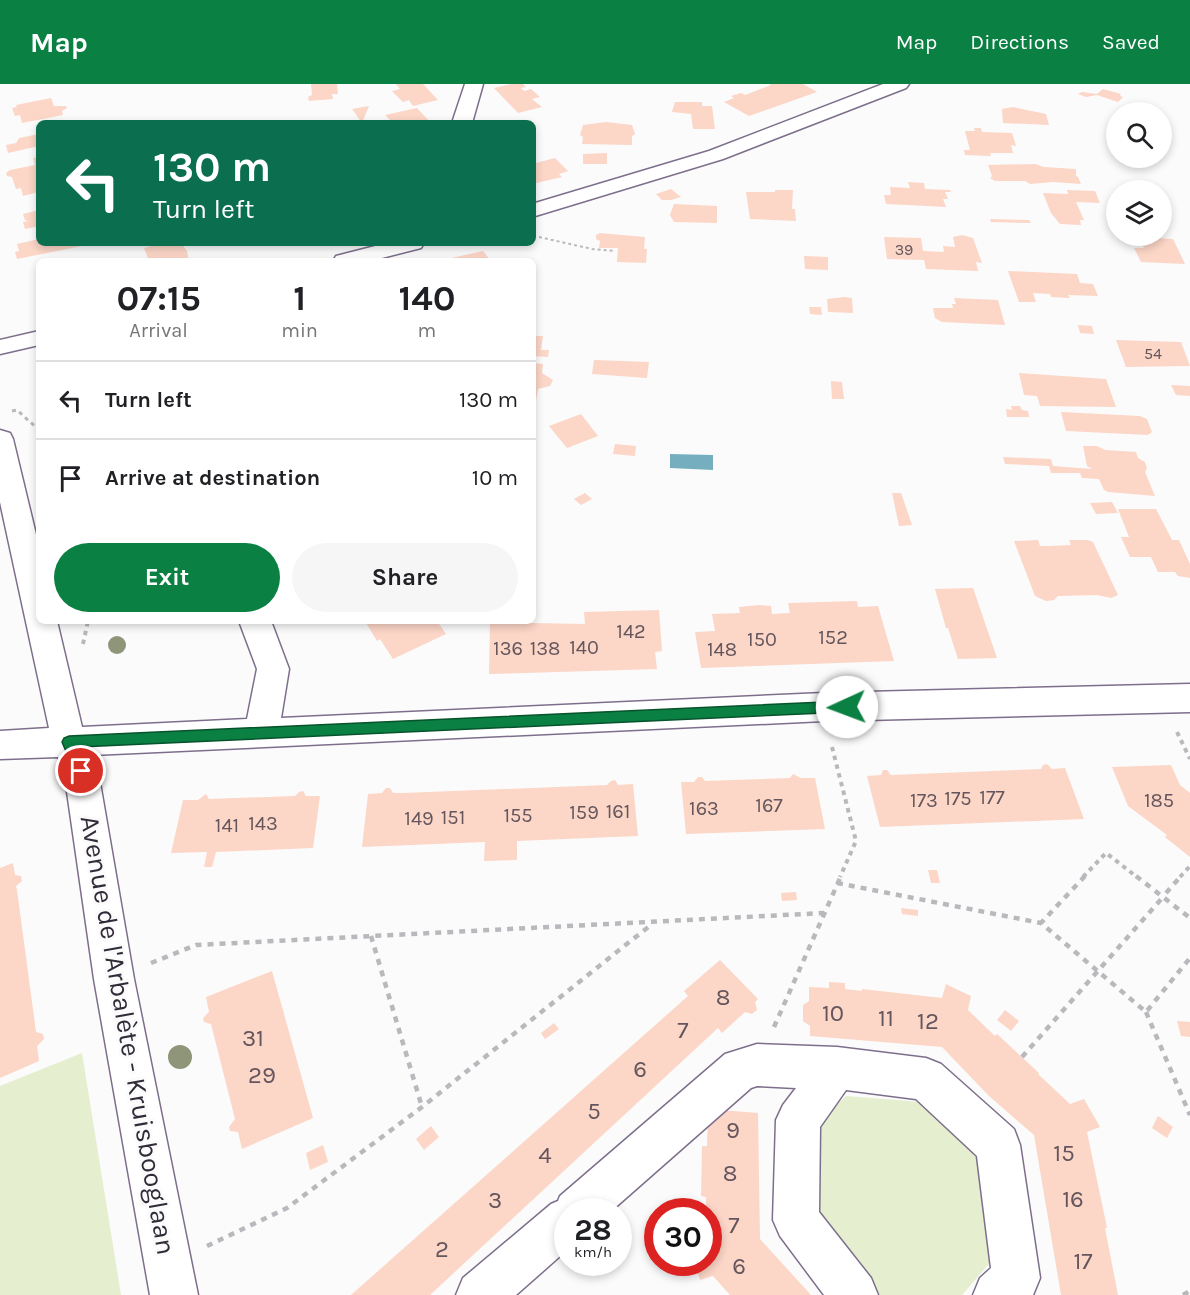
<!DOCTYPE html>
<html lang="en">
<head>
<meta charset="utf-8">
<style>
	body { margin:0; font-family:Karla,sans-serif; background:#f6f6f6; color:#202124; height:100vh; display:flex; flex-direction:column; font-size:22px; white-space:nowrap }
	* { box-sizing:border-box; margin:0 }
	p { font-size:20px; color:#757577 }
	.icon { flex:none; width:33px; height:33px; fill:none; stroke:currentColor; stroke-width:2; stroke-linecap:round; stroke-linejoin:round }
	.map { position:relative; flex:1; overflow:hidden }
	.drawer { position:absolute; left:36px; top:174px; width:500px; height:366px; display:flex; flex-direction:column; background:#fff; border-radius:9px; box-shadow:0 3px 9px #0003 }
	.drawer>* { flex:none }
	.hud { position:absolute; left:36px; top:36px; width:500px; height:126px; border-radius:9px; box-shadow:0 3px 9px #0003; background:#0b6e4f; color:#fff; overflow:hidden }
	.controls { position:absolute; left:1106px; top:18px; display:grid; gap:12px }
	.controls a { display:grid; place-items:center; width:66px; height:66px; border-radius:50%; background:#fff; box-shadow:0 3px 9px #0003; font-size:30px }
	.speed { position:absolute; left:554px; top:1114px; display:flex; gap:12px; font-size:30px; font-weight:700; text-align:center }
	.speed>* { display:grid; place-content:center; width:78px; height:78px; border-radius:50%; background:#fff; box-shadow:0 3px 9px #0003; line-height:1 }
	.speed small { font-size:15px; font-weight:400 }
	.speed .limit { border:9px solid #d22; background:#fff; color:#111 }
	.pin { position:absolute; display:grid; place-items:center; width:51px; height:51px; color:#fff; margin:-26px; border:3px solid #fff; border-radius:50%; box-shadow:0 2px 6px #0007 }
	.me { position:absolute; width:66px; margin:-33px; rotate:268deg; stroke-linejoin:round; filter:drop-shadow(0 0 4px #0008) }
	.turn { display:flex; align-items:center; gap:21px; height:126px; padding:0 18px; font-size:27px }
	.turn .icon { width:78px; height:78px; stroke-width:2.5 }
	.turn b { display:block; font-size:42px; line-height:51px }
	.eta { display:flex; justify-content:space-evenly; align-items:center; height:102px; text-align:center }
	.eta b { font-size:36px; font-weight:700; line-height:42px }
	.cta { display:flex; gap:12px; margin-top:auto; padding:12px 18px }
	.cta a { flex:1; height:69px; border-radius:36px; background:#0b8043; color:#fff; font-size:24px; font-weight:700; line-height:69px; text-align:center }
	.cta a+a { background:#f6f6f6; color:#202124 }
	ul { padding:0; list-style:none }
	li { display:flex; align-items:center; gap:18px; height:78px; padding:0 18px; border-top:2px solid #e0e0e0 }
	li div { flex:1 }
	li b { display:block; font-size:22px }
	li em { font-style:normal }
	header { display:flex; align-items:center; gap:36px; box-sizing:border-box; height:84px; padding:0 30px; background:#0b8043; color:#fff }
	header strong { font-size:28px }
	nav { display:flex; gap:33px; margin-inline-start:auto; font-size:21px }
	.map>svg:first-child { display:block }
	.green { fill:#e5efcf }
	.water { fill:#75aebf }
	.building { fill:#fcd6c7 }
	.lines { fill:none; stroke-linecap:round; stroke-linejoin:round }
	.minor-casing { stroke:#7d6f8c; stroke-width:3 }
	.path-far3 { stroke:#bab8bc; stroke-width:2; stroke-dasharray:3 3; stroke-linecap:butt }
	.path-far2 { stroke:#bab8bc; stroke-width:3; stroke-dasharray:4 4; stroke-linecap:butt }
	.path-far1 { stroke:#bab8bc; stroke-width:4; stroke-dasharray:4.5 4.5; stroke-linecap:butt }
	.path { stroke:#bab8bc; stroke-width:4.5; stroke-dasharray:6 6; stroke-linecap:butt }
	.minor { fill:#fff; fill-rule:evenodd }
	.tree { fill:#8e9579 }
	.route { fill:#0b8043; stroke:#07532c; stroke-width:1.5 }
	.labels { text-anchor:middle; stroke-width:6; stroke-linejoin:round; paint-order:stroke }
	.far-number-label { font-size:16px; fill:#64565c }
	.number-label { font-size:20px; fill:#64565c }
	.near-number-label { font-size:24px; fill:#64565c }
	.near-street-label { font-size:27px; fill:#312b38; stroke:#fbfbfb }
</style>
</head>
<body>
<header>
<strong>Map</strong>
<nav><a>Map</a><a>Directions</a><a>Saved</a></nav>
</header>
<div class="map">
<svg width="1190" height="1211" viewBox="0 0 1190 1211">
	<rect width="100%" height="100%" fill="#fbfbfb"/>
	<g class="green">
		<path d="M82,969L121,1211H0V1002Z"/>
		<path d="M846,1012L922,1018L988,1084L1001,1166L962,1211H873L811,1143L807,1050Z"/>
	</g>
	<path class="water" d="M670,370L713,371V386L670,384Z"/>
	<g class="building">
		<path d="M311,0H337L338,10H332L333,15L309,17L308,13L312,11Z"/>
		<path d="M396,0H423L438,16L413,22L409,16L403,18L392,7L400,5Z"/>
		<path d="M511,0H523L526,3L521,4L524,7L531,5L540,13L532,15L542,23L518,29L494,4Z"/>
		<path d="M769,0H803L817,8L749,32L724,18L734,14L731,12L741,9L745,11L771,1Z"/>
		<path d="M1103,5L1121,10L1120,12L1123,13L1118,18L1097,11L1086,13L1078,10L1082,8L1097,10Z"/>
		<path d="M51,14L54,22H66L67,24L62,27L63,31L22,39L20,31L15,32L12,24L17,23L16,21Z"/>
		<path d="M675,18H702V22H712L715,45H693L691,30L672,28Z"/>
		<path d="M369,22L362,39L352,25Z"/>
		<path d="M1013,23L1046,30L1049,41L1003,39L1002,25Z"/>
		<path d="M417,24L431,39H393L385,31Z"/>
		<path d="M606,38L632,41L635,50L632,52V61L582,60L583,53L580,51L583,41Z"/>
		<path d="M974,44H981L982,48L1012,49L1016,62L1011,61L1013,69H990L991,72L965,71L964,66H970L965,47H975Z"/>
		<path d="M39,50V62L8,69L6,61L16,59L19,54Z"/>
		<path d="M607,69V80H583V70Z"/>
		<path d="M39,73V108L23,112L21,104L16,105L12,93L7,92L6,89L10,86L35,81L33,74Z"/>
		<path d="M555,74L568,87L559,90L562,93L532,100V80Z"/>
		<path d="M1035,80L1044,83L1076,85V92L1078,93L1081,100L1053,98L1030,100L1025,97H995L990,94L992,92L988,81Z"/>
		<path d="M908,98L924,99L925,105L950,106L951,108H945L948,115H943L946,123L886,120L884,111H891L890,103L910,104Z"/>
		<path d="M671,105L681,113L671,116H662L656,110Z"/>
		<path d="M775,106H793L792,125H795L796,137L750,135L746,108H775Z"/>
		<path d="M1067,106L1095,107L1100,119L1076,118L1084,136H1080L1081,141L1060,140L1051,129L1043,109L1068,110Z"/>
		<path d="M674,120L717,122V139L674,138L670,131Z"/>
		<path d="M39,126V142L25,145L23,138L28,137L25,136L23,130Z"/>
		<path d="M990,135L1029,136L1031,139L991,138Z"/>
		<path d="M600,149L645,153L644,165H647L646,179L617,178L618,164H599L600,157L596,155V151Z"/>
		<path d="M962,151L973,154L982,179L976,178L978,187L926,185L924,176L887,175L884,153L921,154L923,167L944,168L943,162L955,163L953,153Z"/>
		<path d="M1139,153L1173,155L1185,180L1141,178L1134,164H1144Z"/>
		<path d="M39,155V159L92,160L17,175L15,168L19,167L17,160Z"/>
		<path d="M162,159H181L187,167L189,177H149L144,164Z"/>
		<path d="M483,167L491,177H448L447,175Z"/>
		<path d="M804,172L828,173V186L805,185Z"/>
		<path d="M1008,187L1077,190L1080,199L1093,200L1098,212L1068,211L1070,214L1051,213L1050,210L1033,209L1036,218H1019Z"/>
		<path d="M844,213L852,214L853,229L828,228L827,215Z"/>
		<path d="M954,214L998,216L1005,241L942,238L935,234L933,224H953L952,220H956Z"/>
		<path d="M809,223H821L822,231L810,230Z"/>
		<path d="M1078,241L1092,242L1094,250L1080,249Z"/>
		<path d="M533,252H543L541,266H549L548,273L532,272Z"/>
		<path d="M1116,256L1181,258L1190,282L1126,283Z"/>
		<path d="M594,276L649,278L647,294L592,290Z"/>
		<path d="M532,279L543,280L542,289L553,296L550,302L538,305L536,317L532,316Z"/>
		<path d="M1019,289L1106,295L1116,323L1040,322L1037,312L1024,311Z"/>
		<path d="M831,297L842,298L844,315H832Z"/>
		<path d="M1171,301L1190,302V312L1176,311Z"/>
		<path d="M1011,322H1020L1022,326L1028,327L1029,333H1007L1006,325L1012,326Z"/>
		<path d="M1061,328L1140,332L1147,335L1152,348L1148,351L1066,347Z"/>
		<path d="M581,330L598,352L567,364L549,342Z"/>
		<path d="M615,360L636,362L635,372L613,370Z"/>
		<path d="M1083,362H1097L1105,366L1136,368L1138,374L1145,378L1147,384L1145,388L1155,412L1108,408L1104,406L1099,395L1082,394L1080,389H1051L1049,382L1005,380L1003,373L1051,375L1053,382L1092,385L1087,382Z"/>
		<path d="M585,409L592,415L581,421L574,415Z"/>
		<path d="M892,409H901L912,441L899,442Z"/>
		<path d="M1112,418L1118,429L1096,430L1090,419Z"/>
		<path d="M1118,425H1156L1172,456H1179L1190,480V494L1178,492L1175,488H1158L1151,473H1130L1121,453H1129Z"/>
		<path d="M1038,456L1040,462H1050L1071,461L1069,456H1088L1093,458L1118,511L1111,514L1097,511L1058,512L1054,516L1046,517L1035,512L1014,457Z"/>
		<path d="M973,504L997,574L958,575L948,544H946L935,505Z"/>
		<path d="M857,517L858,523L878,522L894,577L701,584L695,548L715,547L712,530L740,529L739,523L759,521L771,522L772,530L790,529L788,519Z"/>
		<path d="M659,526L662,567L655,568L657,585L489,590L490,538L585,540L584,528Z"/>
		<path d="M365,537H437L446,550L393,575L380,555L377,557Z"/>
		<path d="M1047,680L1052,685L1065,684L1084,735L880,743L867,692L881,691L883,686H887L891,691L1041,685L1043,681Z"/>
		<path d="M1171,681L1180,701L1190,709V773L1165,753L1167,751L1128,722L1112,683Z"/>
		<path d="M793,690L801,694H815L825,745L686,750L681,698H694L698,693H702L705,697L790,694Z"/>
		<path d="M615,696L618,701L633,700L638,752L517,757V776L484,777L485,758L362,763L368,710L382,709L386,704H390L393,709H403L607,701L611,697Z"/>
		<path d="M303,707L306,712H320L313,764L216,768L212,783H204L207,768L171,769L183,716H198L206,710L209,715L295,712L299,708Z"/>
		<path d="M13,779L15,791L21,792L22,797L16,802L17,806L36,948L43,950L44,955L37,962L39,977L0,994V784Z"/>
		<path d="M928,786H937L940,799H931Z"/>
		<path d="M796,808L797,816L782,817L781,809Z"/>
		<path d="M901,824L918,826V832L902,830Z"/>
		<path d="M720,876L758,915L755,918L757,926L752,930L745,928L722,949L718,944L430,1211H351L688,912L684,907Z"/>
		<path d="M272,887L313,1034L242,1065L238,1048L230,1047L229,1043L235,1035L211,940L204,938L203,934L209,928L206,913Z"/>
		<path d="M829,898L845,899V905L862,907V905L942,914L946,900L958,906L971,912L968,926L995,952L997,950L1039,989L1038,990L1070,1020L1084,1015L1100,1043L1087,1048L1107,1144H1105L1118,1211H1061L1034,1051L989,1012L942,963L810,952V942L803,937V921L809,917V903L829,904Z"/>
		<path d="M1005,926L1019,937L1011,947L997,936Z"/>
		<path d="M1177,937L1190,938V953L1181,952Z"/>
		<path d="M554,939L559,945L545,955L541,949Z"/>
		<path d="M708,1025L758,1029L760,1155L811,1211H730L713,1192L700,1196L695,1179H708V1128H706V1113L701,1112L702,1062H707Z"/>
		<path d="M1158,1032L1173,1043L1167,1054L1152,1044Z"/>
		<path d="M431,1042L439,1053L424,1066L416,1055Z"/>
		<path d="M323,1061L328,1078L310,1086L306,1069Z"/>
	</g>
	<g class="lines">
		<g class="minor-casing">
			<g id="minor">
				<path d="M465,0H483L472,39H452Z"/>
				<path d="M883,0H909L906,4L723,75L532,133V120L709,67Z"/>
				<path d="M387,159H424L421,164L370,177H333L336,172Z"/>
				<path d="M39,247V261L0,270V256Z"/>
				<path d="M0,346L10,349L13,355L39,463V537H57L82,643L247,635L257,585L239,537H271L289,585L281,634L824,609L1190,600V628L824,637L92,671L98,687L134,895L198,1211H150L94,895L64,687L58,673L0,675V647L49,644L0,418Z"/>
				<path d="M757,960L837,963L926,974L941,980L1014,1045L1020,1061L1040,1194L1033,1211H973L980,1194L991,1184L977,1072L916,1015L846,1006L820,1043L819,1128L871,1194L878,1211H824L780,1152L773,1136L776,1036L783,1021L796,1004L757,1002L751,1004L610,1128H567V1166L516,1211H456L463,1194L551,1120L558,1117L560,1112L725,970Z"/>
			</g>
		</g>
		<path class="path-far3" d="M539,153L592,165L615,167"/>
		<path class="path-far2" d="M12,327L17,326L39,346"/>
		<g class="path-far1">
			<path d="M83,560L88,537"/>
			<path d="M1177,648L1190,675"/>
			<path d="M832,663L856,757L840,793"/>
			<path d="M1083,793L1106,769L1137,793"/>
			<path d="M1180,793L1190,782"/>
		</g>
		<g class="path">
			<path d="M1085,792L1041,839L1146,928L1190,874"/>
			<path d="M1136,792L1190,834"/>
			<path d="M837,799L1041,839"/>
			<path d="M1166,809L1181,792"/>
			<path d="M371,852L422,1023"/>
			<path d="M151,879L196,861L824,829"/>
			<path d="M1146,928L1190,1031"/>
			<path d="M774,943L841,792"/>
			<path d="M1022,973L1163,813"/>
			<path d="M207,1162L287,1124L422,1023L652,840"/>
			<path d="M1183,1211L1190,1207"/>
		</g>
		<use href="#minor" class="minor"/>
	</g>
	<g class="tree">
		<circle cx="117" cy="561" r="9"/>
		<circle cx="180" cy="973" r="12"/>
	</g>
	<path class="route" d="M847,617L852,619L854,623L852,627L847,628L79,663L89,687L86,691L81,693L76,691L62,658L64,654L69,652Z"/>
	<g class="labels">
		<g class="far-number-label">
			<text x="904" y="171">39</text>
			<text x="1153" y="275">54</text>
		</g>
		<g class="number-label">
			<text x="631" y="554">142</text>
			<text x="833" y="560">152</text>
			<text x="762" y="562">150</text>
			<text x="584" y="570">140</text>
			<text x="508" y="571">136</text>
			<text x="545" y="571">138</text>
			<text x="722" y="572">148</text>
			<text x="992" y="720">177</text>
			<text x="958" y="721">175</text>
			<text x="924" y="723">173</text>
			<text x="1159" y="723">185</text>
			<text x="769" y="728">167</text>
			<text x="704" y="731">163</text>
			<text x="618" y="734">161</text>
			<text x="584" y="735">159</text>
			<text x="518" y="738">155</text>
			<text x="453" y="740">151</text>
			<text x="419" y="741">149</text>
			<text x="263" y="746">143</text>
			<text x="227" y="748">141</text>
		</g>
		<g class="near-number-label">
			<text x="723" y="921">8</text>
			<text x="833" y="937">10</text>
			<text x="886" y="942">11</text>
			<text x="928" y="945">12</text>
			<text x="683" y="954">7</text>
			<text x="253" y="962">31</text>
			<text x="640" y="993">6</text>
			<text x="262" y="999">29</text>
			<text x="594" y="1035">5</text>
			<text x="733" y="1054">9</text>
			<text x="1064" y="1077">15</text>
			<text x="545" y="1079">4</text>
			<text x="730" y="1097">8</text>
			<text x="1073" y="1123">16</text>
			<text x="495" y="1124">3</text>
			<text x="734" y="1149">7</text>
			<text x="442" y="1173">2</text>
			<text x="1083" y="1185">17</text>
			<text x="739" y="1190">6</text>
		</g>
		<g class="near-street-label">
			<text transform="translate(128 951) rotate(80)" y="9">Avenue de l'Arbalète - Kruisbooglaan</text>
		</g>
	</g>
</svg>
<div class="controls">
<a><svg class="icon" aria-label="search" viewBox="0 0 24 24"><circle cx="10" cy="10" r="6"/><path d="M15 15l6 6"/></svg></a>
<a><svg class="icon" aria-label="layers" viewBox="0 0 24 24"><path d="M12 4l9 5-9 5-9-5zM3 14l9 5 9-5"/></svg></a>
</div>
<div class="speed"><div>28<small>km/h</small></div><div class="limit">30</div></div>
<div class="pin" style="left:81px;top:687px;background:#d93025"><svg class="icon" aria-label="arrive" viewBox="0 0 24 24"><path d="M6 21V4h12l-3 4 3 4H6"/></svg></div>
<svg class="me" style="left:847px;top:623px" viewBox="-20 -20 40 40"><circle r="19" fill="#fff"/><path d="M0-13L10 11 0 6-10 11z" fill="#0b8043"/></svg>
<div class="hud">
<div class="turn"><svg class="icon" aria-label="left" viewBox="0 0 24 24"><path d="M17 20v-9H6M10 6l-5 5 5 5"/></svg><div><b>130 m</b>Turn left</div></div>
</div>
<section class="drawer">
<div class="eta">
<div><b>07:15</b><p>Arrival</p></div>
<div><b>1</b><p>min</p></div>
<div><b>140</b><p>m</p></div>
</div>
<ul>
<li><svg class="icon" aria-label="left" viewBox="0 0 24 24"><path d="M17 20v-9H6M10 6l-5 5 5 5"/></svg><div><b>Turn left</b></div><em>130 m</em></li>
<li><svg class="icon" aria-label="arrive" viewBox="0 0 24 24"><path d="M6 21V4h12l-3 4 3 4H6"/></svg><div><b>Arrive at destination</b></div><em>10 m</em></li>
</ul>
<div class="cta"><a>Exit</a><a>Share</a></div>
</section>
</div>
</body>
</html>
